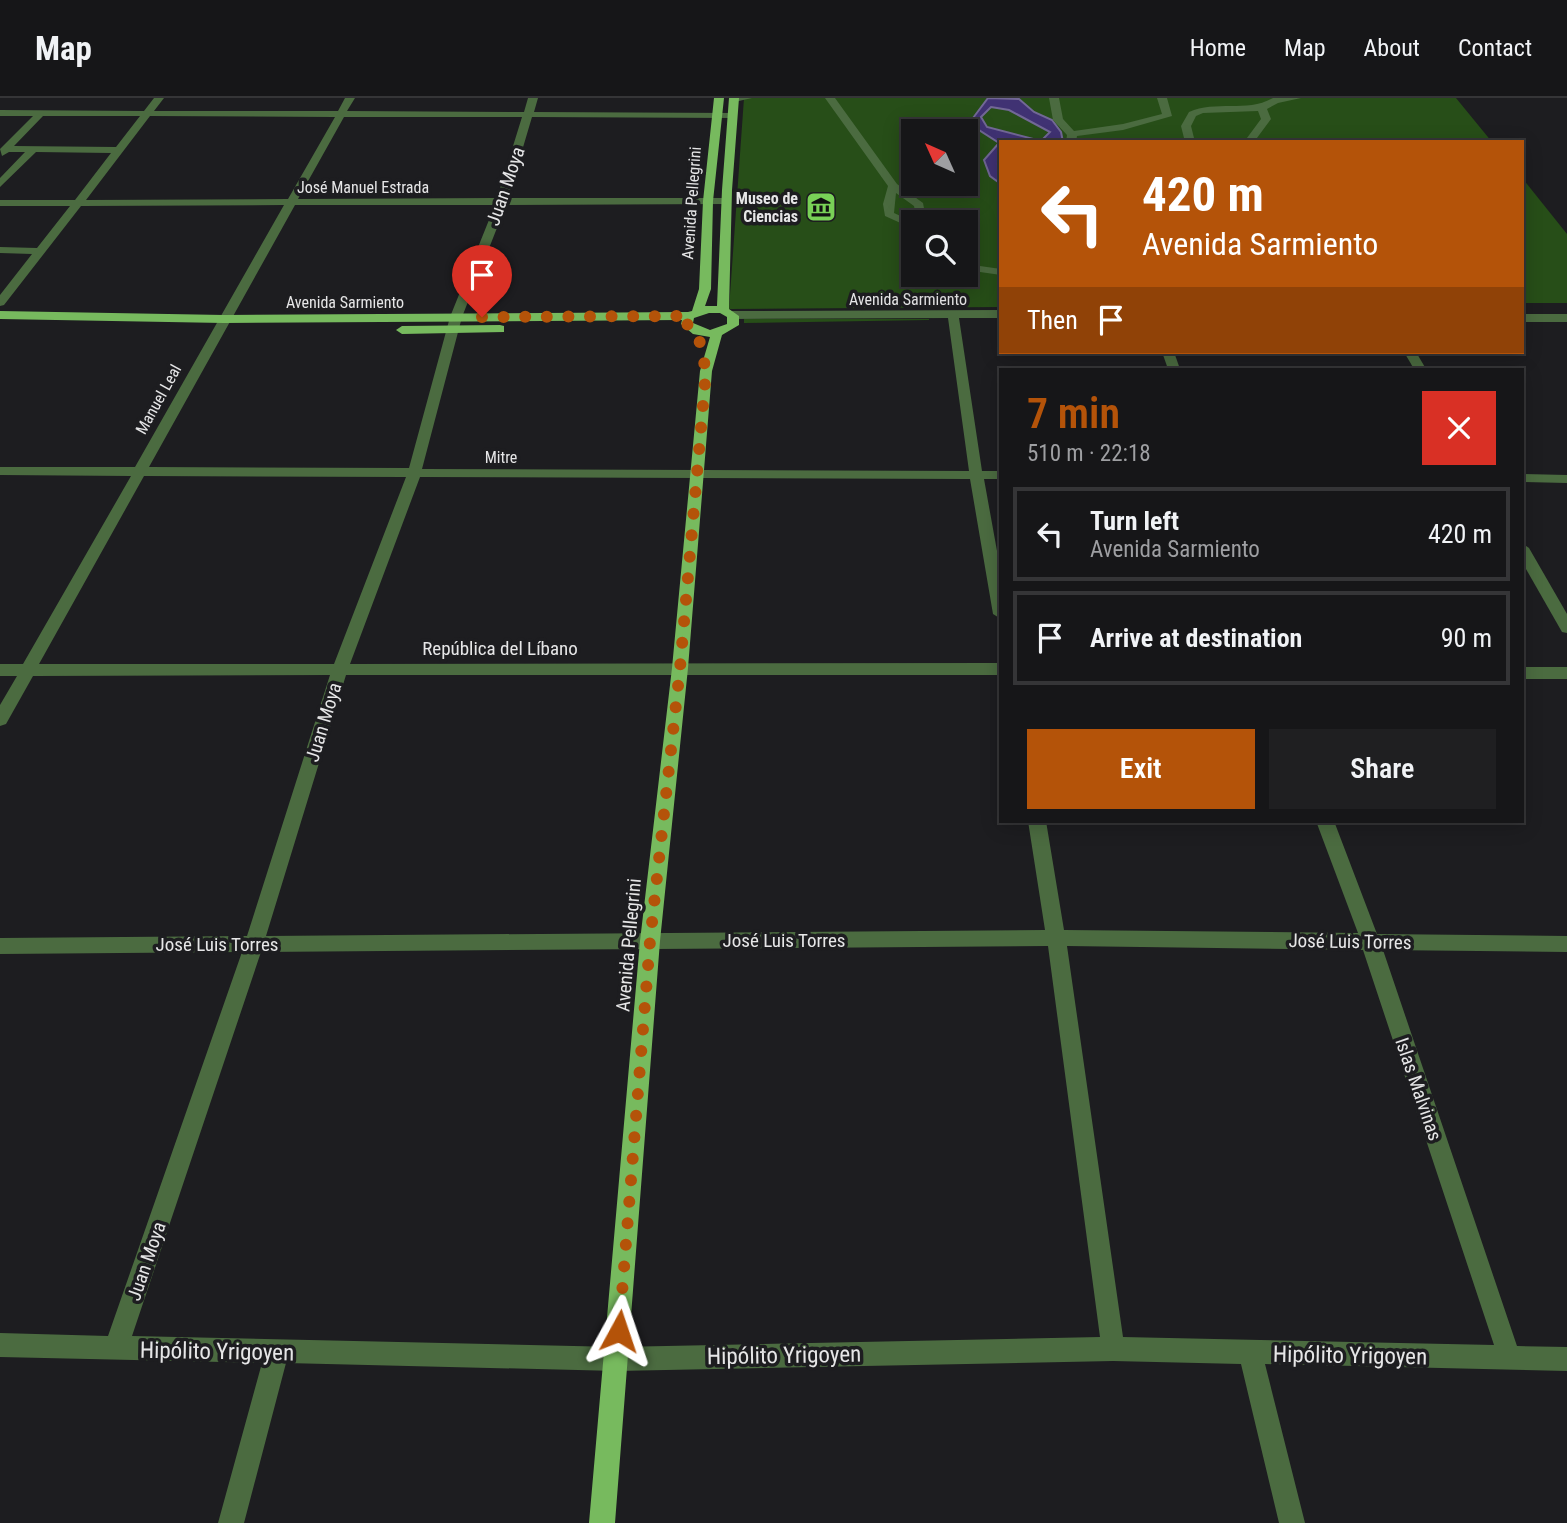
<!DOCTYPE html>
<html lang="en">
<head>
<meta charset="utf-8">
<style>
	body { margin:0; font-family:"Roboto Condensed",sans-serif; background:#1f1f21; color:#f1f3f6; height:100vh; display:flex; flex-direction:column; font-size:26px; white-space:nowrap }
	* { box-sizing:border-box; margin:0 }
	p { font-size:23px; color:#9e9fa2 }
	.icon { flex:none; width:38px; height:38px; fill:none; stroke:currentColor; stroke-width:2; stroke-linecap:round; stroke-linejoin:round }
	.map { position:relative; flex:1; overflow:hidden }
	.details { position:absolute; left:999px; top:270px; width:525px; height:455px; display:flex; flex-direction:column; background:#161618; border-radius:0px; box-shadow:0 4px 18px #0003,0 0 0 2px #353537 }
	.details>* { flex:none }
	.top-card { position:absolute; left:999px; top:42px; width:525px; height:214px; border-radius:0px; box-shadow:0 4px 18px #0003,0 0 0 2px #353537; background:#b45309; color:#fff; overflow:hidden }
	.needle { width:46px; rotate:315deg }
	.fabs { position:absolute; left:901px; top:21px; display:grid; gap:14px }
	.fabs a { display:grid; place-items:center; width:77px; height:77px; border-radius:0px; background:#161618; box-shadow:0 4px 18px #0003,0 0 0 2px #353537; font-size:35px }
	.pin { position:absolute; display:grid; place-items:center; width:60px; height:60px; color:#fff; margin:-72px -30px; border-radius:50% 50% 50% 0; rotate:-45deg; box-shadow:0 0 7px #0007 }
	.pin .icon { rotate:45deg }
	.me { position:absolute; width:77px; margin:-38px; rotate:5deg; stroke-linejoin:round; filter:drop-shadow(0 0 5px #0008) }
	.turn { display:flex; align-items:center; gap:24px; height:147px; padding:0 28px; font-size:32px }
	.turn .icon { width:91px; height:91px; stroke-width:2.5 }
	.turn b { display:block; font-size:49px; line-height:60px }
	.then { display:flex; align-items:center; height:66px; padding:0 28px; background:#0003; gap:14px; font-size:26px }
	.round { display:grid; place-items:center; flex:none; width:74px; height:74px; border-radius:0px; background:#1f1f21 }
	.head { display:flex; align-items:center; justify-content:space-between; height:119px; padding:0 28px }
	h1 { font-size:42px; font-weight:600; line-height:52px; color:#b45309 }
	.primary-button { display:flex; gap:14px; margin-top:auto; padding:14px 28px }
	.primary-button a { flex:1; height:80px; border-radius:0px; background:#b45309; color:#fff; font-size:28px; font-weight:600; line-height:80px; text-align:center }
	.primary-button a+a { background:#1f1f21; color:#f1f3f6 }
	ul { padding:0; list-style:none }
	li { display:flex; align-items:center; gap:21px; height:94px; margin:0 14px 10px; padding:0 14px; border:4px solid #353537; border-radius:0px }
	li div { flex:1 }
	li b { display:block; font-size:26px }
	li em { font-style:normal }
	header { display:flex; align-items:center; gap:42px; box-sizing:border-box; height:98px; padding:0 35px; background:#161618; border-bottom:2px solid #353537 }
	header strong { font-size:33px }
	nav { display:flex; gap:38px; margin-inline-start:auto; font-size:24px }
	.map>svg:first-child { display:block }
	.green { fill:#274e18; fill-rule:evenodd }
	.water { fill:#403273; stroke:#726896; stroke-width:2; fill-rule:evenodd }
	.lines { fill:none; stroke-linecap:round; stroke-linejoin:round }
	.minor { fill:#4b6b40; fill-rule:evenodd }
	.major { fill:#77ba5e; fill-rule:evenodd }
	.route { stroke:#b45309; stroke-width:12; stroke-dasharray:0 21.6 }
	.labels { text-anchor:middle; stroke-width:7; stroke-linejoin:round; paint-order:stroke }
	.far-street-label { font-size:16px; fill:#e6e6e7; stroke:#1d1d20 }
	.far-poi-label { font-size:16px; font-weight:bold; fill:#e6e6e7; stroke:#1d1d20; text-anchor:end }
	.street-label { font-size:19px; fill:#e6e6e7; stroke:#1d1d20 }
	.near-street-label { font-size:23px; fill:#e6e6e7; stroke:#1d1d20 }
</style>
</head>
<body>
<header>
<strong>Map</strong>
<nav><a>Home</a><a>Map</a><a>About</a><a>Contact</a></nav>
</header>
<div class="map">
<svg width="1567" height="1425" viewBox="0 0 1567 1425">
	<rect width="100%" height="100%" fill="#1d1d20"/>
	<g class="green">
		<path d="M744,0H1456L1492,44H1001V209L729,211ZM914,33H966V86H914ZM914,124H966V177H914Z"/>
		<path d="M1523,81L1567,136V205H1523Z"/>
		<path d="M744,221H929V222L744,225Z"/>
	</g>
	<path class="water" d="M988,0L1019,1L1034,14L1052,22L1061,34L1063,44H1001V62L998,66L1001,69V86L990,78L984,62L999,45L979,32L973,20ZM991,9L1009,12L1050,34L1041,43L987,29L981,19Z"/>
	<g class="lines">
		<g class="minor">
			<path d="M154,0H164L154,13H338L345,0H355L347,13L524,14L528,0H538L534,14L735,15V19L732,20L532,19L508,100H726L731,103L726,106L506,107L462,219L422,371L969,373L948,220L732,221L726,217L732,213L1001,212V220H959L982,373H1001V381H984L1001,475V521L993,516L970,381L420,379L350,566L1001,565V577H346L266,838L1045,832L1028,723H1046L1064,832L1358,835L1316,723H1334L1377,836L1567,838V854L1383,852L1517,1248L1567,1249V1273L1265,1266L1305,1425H1279L1241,1266L1113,1263L617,1273L286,1265L244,1425H218L262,1265L0,1259V1235L108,1238L242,854L0,856V840L247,838L330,577L33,578L6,626L0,628V607L17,578H0V566H23L131,378L0,377V369H135L284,107L81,108L4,207L0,208V197L32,156L0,155V149L37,150L70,108H0V102H75L111,55L36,54L0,89V80L25,54H9L2,58L0,51L33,18H0V12L144,13ZM43,18H140L116,49L14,48ZM150,18L335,19L288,101L86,102ZM344,19H522L497,100L298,101ZM295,107H495L450,219L409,370L149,369ZM144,378L406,379L334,566H39ZM1048,848L1100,1239L617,1249L132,1238L261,854ZM1067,848L1363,852L1494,1247L1123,1239Z"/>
			<path d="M734,0H752L730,5V1Z"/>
			<path d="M825,0H835L897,86L923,105L926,121L905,127L885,118L883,106L888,88ZM896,95L914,108L916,118L905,120L894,115Z"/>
			<path d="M1049,0H1059L1063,21L1074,33L1123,26L1162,16L1157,0H1167L1172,18L1123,32L1077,38L1076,44H1066L1067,37L1053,22Z"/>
			<path d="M1273,0H1301L1278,5L1267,11L1271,21L1254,44H1244L1261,21L1258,13L1203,15L1196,18L1191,28L1195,44H1185L1181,28L1189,14C1216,2 1247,15 1273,0Z"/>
			<path d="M966,166L1001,171V177L966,172Z"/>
			<rect x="1522" y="216" width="45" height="8"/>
			<path d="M1162,254H1174L1180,271H1168Z"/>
			<path d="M1404,254H1416L1426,271H1414Z"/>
			<path d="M1522,376L1567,377V385L1522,384Z"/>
			<path d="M1522,445L1529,450L1567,516V535L1562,534L1522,464Z"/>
			<rect x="1522" y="569" width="45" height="12"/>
		</g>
		<g class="major">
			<path d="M714,0H724L713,103L711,191L705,208H717L722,92L729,0H739L732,92L729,211L739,218V227L722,237L712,273L688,570L660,843L615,1425H589L640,843L672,570L700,273L710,239L693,236L681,226L682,222L224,225L0,221V213L224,217L688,214L692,213L699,191L703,103ZM709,215H720L727,219V226L710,232L693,225L694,220Z"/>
			<path d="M500,227L504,228V234L402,236L396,232L402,228Z"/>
		</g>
	</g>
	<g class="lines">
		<path class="route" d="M482,219L689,218L687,226L699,241L706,273L680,570L650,843L619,1233"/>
	</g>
	<defs>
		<g id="museum-square" transform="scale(1.575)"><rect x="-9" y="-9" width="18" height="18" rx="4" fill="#79d157" stroke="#1d1d20"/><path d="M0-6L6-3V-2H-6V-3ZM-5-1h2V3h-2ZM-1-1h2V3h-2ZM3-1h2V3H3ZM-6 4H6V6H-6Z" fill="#111"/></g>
	</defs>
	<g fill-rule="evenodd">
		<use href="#museum-square" x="821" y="109"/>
	</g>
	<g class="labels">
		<g class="far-street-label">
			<text x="363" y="95">José Manuel Estrada</text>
			<text transform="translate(691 105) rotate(-86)" y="6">Avenida Pellegrini</text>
			<text x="908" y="207">Avenida Sarmiento</text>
			<text x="345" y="210">Avenida Sarmiento</text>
			<text transform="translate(158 301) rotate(-61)" y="6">Manuel Leal</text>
			<text x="501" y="365">Mitre</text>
		</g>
		<g class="far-poi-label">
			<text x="798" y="106">Museo de<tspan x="798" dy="18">Ciencias</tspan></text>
		</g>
		<g class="street-label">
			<text transform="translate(505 88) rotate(-71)" y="7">Juan Moya</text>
			<text x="500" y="557">República del Líbano</text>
			<text transform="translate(323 624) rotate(-73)" y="7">Juan Moya</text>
			<text x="784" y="849">José Luis Torres</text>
			<text transform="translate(1350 843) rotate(1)" y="7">José Luis Torres</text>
			<text x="217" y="853">José Luis Torres</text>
			<text transform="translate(628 847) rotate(-85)" y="7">Avenida Pellegrini</text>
			<text transform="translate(1419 991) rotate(71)" y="7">Islas Malvinas</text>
			<text transform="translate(146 1163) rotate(-71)" y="7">Juan Moya</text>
		</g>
		<g class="near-street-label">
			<text transform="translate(217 1253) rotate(1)" y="8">Hipólito Yrigoyen</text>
			<text transform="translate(784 1257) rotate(-1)" y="8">Hipólito Yrigoyen</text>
			<text transform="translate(1350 1257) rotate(1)" y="8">Hipólito Yrigoyen</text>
		</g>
	</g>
</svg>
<div class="fabs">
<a><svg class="needle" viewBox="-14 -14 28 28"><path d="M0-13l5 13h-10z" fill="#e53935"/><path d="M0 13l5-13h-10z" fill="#9e9fa2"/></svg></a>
<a><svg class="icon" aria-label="search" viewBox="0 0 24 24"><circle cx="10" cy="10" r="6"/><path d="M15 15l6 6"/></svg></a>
</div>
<div class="pin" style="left:482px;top:219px;background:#d93025"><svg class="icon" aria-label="arrive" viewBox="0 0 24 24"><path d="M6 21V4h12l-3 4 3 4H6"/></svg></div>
<svg class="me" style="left:619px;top:1233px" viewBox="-20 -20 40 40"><path d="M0-17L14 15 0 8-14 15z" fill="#b45309" stroke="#fff" stroke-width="4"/></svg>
<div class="top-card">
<div class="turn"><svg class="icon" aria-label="left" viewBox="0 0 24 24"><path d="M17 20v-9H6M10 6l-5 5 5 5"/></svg><div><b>420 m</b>Avenida Sarmiento</div></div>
<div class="then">Then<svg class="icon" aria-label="arrive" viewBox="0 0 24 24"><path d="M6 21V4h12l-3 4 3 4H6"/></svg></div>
</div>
<section class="details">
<div class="head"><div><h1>7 min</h1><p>510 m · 22:18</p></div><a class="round" style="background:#d93025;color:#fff"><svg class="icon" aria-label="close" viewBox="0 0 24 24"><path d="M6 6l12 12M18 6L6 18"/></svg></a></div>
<ul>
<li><svg class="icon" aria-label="left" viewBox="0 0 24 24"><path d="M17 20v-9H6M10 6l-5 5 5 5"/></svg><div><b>Turn left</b><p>Avenida Sarmiento</p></div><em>420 m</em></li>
<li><svg class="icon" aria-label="arrive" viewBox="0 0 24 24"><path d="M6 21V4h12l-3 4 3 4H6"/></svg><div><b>Arrive at destination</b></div><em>90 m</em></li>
</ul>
<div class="primary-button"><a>Exit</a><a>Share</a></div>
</section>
</div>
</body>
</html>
